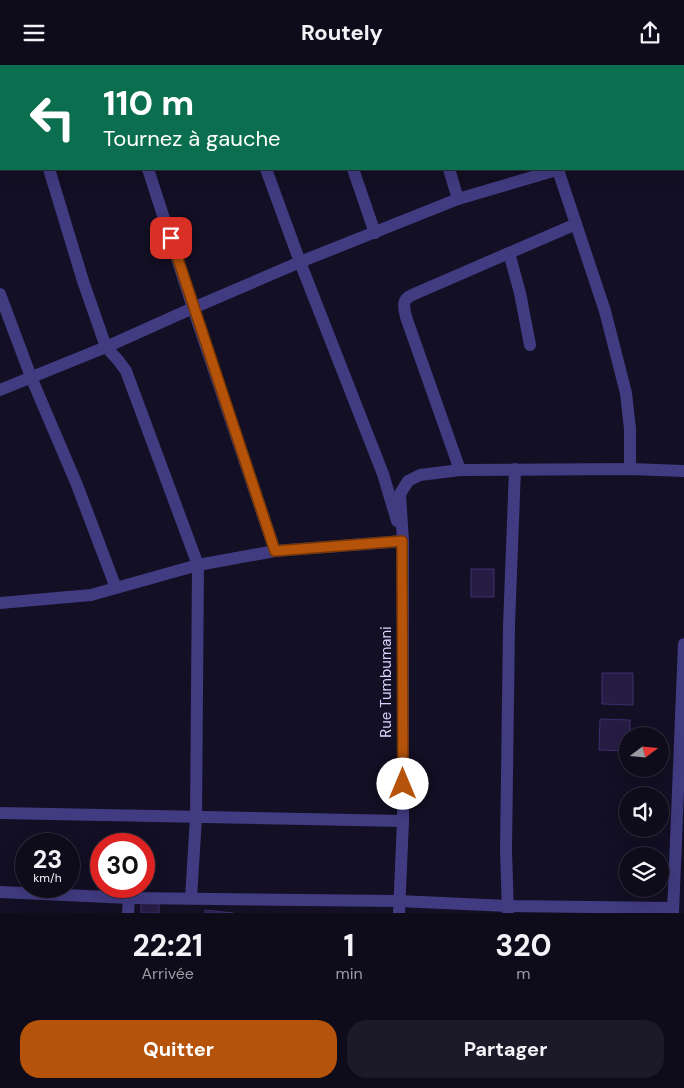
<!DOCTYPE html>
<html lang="fr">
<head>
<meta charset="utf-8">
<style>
	body { margin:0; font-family:"DM Sans",sans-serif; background:#1c1928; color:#f1f3f6; height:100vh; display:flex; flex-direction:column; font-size:19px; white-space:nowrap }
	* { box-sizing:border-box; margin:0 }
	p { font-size:16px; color:#9b9ba3 }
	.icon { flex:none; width:28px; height:28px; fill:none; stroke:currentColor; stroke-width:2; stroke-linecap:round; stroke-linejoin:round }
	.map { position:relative; height:848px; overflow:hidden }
	.drawer { display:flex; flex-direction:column; background:#0e0b1b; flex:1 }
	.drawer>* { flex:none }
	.top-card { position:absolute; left:0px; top:0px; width:685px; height:105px; box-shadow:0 5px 20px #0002,0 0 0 1px #2e2b3a; background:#0b6e4f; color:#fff; overflow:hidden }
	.needle { width:32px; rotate:74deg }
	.tools { position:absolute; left:619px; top:662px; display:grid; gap:10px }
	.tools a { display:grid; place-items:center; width:50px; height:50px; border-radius:50%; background:#0e0b1b; box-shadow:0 5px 20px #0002,0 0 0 1px #2e2b3a; font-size:25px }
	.speed { position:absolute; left:15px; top:768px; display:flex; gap:10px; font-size:25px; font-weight:700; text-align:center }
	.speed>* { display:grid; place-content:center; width:65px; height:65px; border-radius:50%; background:#0e0b1b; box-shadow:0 5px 20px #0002,0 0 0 1px #2e2b3a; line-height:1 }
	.speed small { font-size:12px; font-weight:400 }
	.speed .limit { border:8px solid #d22; background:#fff; color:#111 }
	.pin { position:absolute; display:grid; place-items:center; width:42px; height:42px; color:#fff; margin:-21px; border-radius:10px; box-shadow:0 2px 8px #0006 }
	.me { position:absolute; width:55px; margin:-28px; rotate:0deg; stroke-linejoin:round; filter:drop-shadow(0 0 4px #0008) }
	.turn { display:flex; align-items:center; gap:18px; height:105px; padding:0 20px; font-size:22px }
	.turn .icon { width:65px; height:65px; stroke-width:2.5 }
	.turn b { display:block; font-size:35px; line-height:42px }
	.eta { display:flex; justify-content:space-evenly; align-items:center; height:85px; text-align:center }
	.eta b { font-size:30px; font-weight:700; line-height:35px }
	.button { display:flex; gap:10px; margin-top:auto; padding:10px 20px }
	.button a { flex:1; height:58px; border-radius:20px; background:#b45309; color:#fff; font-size:20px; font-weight:700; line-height:58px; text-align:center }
	.button a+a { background:#1c1928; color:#f1f3f6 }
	header { display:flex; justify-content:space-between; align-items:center; height:65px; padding:0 20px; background:#0e0b1b; font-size:22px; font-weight:700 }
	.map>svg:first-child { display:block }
	.building { fill:#261c44; stroke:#3e2e6f }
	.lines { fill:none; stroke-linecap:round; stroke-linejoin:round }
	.minor { stroke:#413b81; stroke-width:12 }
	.route-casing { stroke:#753606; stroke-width:12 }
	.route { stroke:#b45309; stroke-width:9 }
	.labels { text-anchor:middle; stroke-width:4.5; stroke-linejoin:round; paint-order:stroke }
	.street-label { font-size:15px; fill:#dad3fe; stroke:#130f24 }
</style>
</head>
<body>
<header><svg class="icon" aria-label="menu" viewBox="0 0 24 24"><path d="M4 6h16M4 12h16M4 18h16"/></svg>Routely<svg class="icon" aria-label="share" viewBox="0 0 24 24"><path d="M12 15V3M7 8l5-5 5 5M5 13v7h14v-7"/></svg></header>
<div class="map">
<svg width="684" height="848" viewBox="0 0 684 848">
	<rect width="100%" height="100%" fill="#130f24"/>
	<g class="building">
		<rect x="471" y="504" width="23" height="28"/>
		<path d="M602,608H633V640L602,639Z"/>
		<path d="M600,654L630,655V671H628V686L599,685Z"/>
		<path d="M141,838L159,839V848H141Z"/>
		<path d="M205,845L233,848H205Z"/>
	</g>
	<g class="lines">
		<g class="minor">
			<path d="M115,0L116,1"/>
			<path d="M227,0L228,1"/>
			<path d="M318,0V1"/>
			<path d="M578,0L579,1"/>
			<path d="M49,104L83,216L106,282L118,295L126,306L198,500L196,753L191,833"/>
			<path d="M148,104L193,243L275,486"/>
			<path d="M266,104L300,197L383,409L397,456"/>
			<path d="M353,104L375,168"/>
			<path d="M449,104L458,134"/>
			<path d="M558,105L605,246L626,328L630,364V404"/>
			<path d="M509,188L520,228L530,280"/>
			<path d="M0,229L31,312L77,420L116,523"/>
			<path d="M0,325L106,282L193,243L300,197L458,134L560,104"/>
			<path d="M460,405L406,252C404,242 401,235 412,230L576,159"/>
			<path d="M0,538L91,530L198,500L275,486L403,476"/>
			<path d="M0,748L403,756"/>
			<path d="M0,827L129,833L399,836L508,841L673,843"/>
			<path d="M128,848L129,833"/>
			<path d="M399,848L403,756V476L400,429L408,416L420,410L460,405L630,404L684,406"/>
			<path d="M508,848L506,785L509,561L515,404"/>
			<path d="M673,848L684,579"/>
		</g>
	</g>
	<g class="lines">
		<g class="route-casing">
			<path id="route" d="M171,173L275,486L402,476L403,719"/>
		</g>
		<use href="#route" class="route"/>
	</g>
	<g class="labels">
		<g class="street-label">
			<text transform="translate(386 617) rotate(-90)" y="5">Rue Tumbumani</text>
		</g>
	</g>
</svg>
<div class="tools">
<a><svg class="needle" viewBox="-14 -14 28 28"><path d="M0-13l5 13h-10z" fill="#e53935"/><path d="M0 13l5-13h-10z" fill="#9b9ba3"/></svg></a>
<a><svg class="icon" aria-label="sound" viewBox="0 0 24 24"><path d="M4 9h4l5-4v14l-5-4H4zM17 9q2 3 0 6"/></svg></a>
<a><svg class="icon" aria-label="layers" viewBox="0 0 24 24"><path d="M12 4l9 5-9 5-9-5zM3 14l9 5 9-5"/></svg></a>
</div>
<div class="speed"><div>23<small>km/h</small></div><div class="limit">30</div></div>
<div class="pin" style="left:171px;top:173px;background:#d93025"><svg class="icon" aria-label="arrive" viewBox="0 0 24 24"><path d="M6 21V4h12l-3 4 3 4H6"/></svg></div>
<svg class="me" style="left:403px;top:719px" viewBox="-20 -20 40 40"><circle r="19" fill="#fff"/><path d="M0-13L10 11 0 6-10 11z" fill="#b45309"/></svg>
<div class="top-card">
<div class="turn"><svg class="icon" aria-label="left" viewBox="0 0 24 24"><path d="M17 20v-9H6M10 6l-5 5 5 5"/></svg><div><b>110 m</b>Tournez à gauche</div></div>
</div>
</div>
<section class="drawer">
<div class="eta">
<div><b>22:21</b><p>Arrivée</p></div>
<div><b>1</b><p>min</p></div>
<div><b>320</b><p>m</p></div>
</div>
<div class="button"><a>Quitter</a><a>Partager</a></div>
</section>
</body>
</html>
